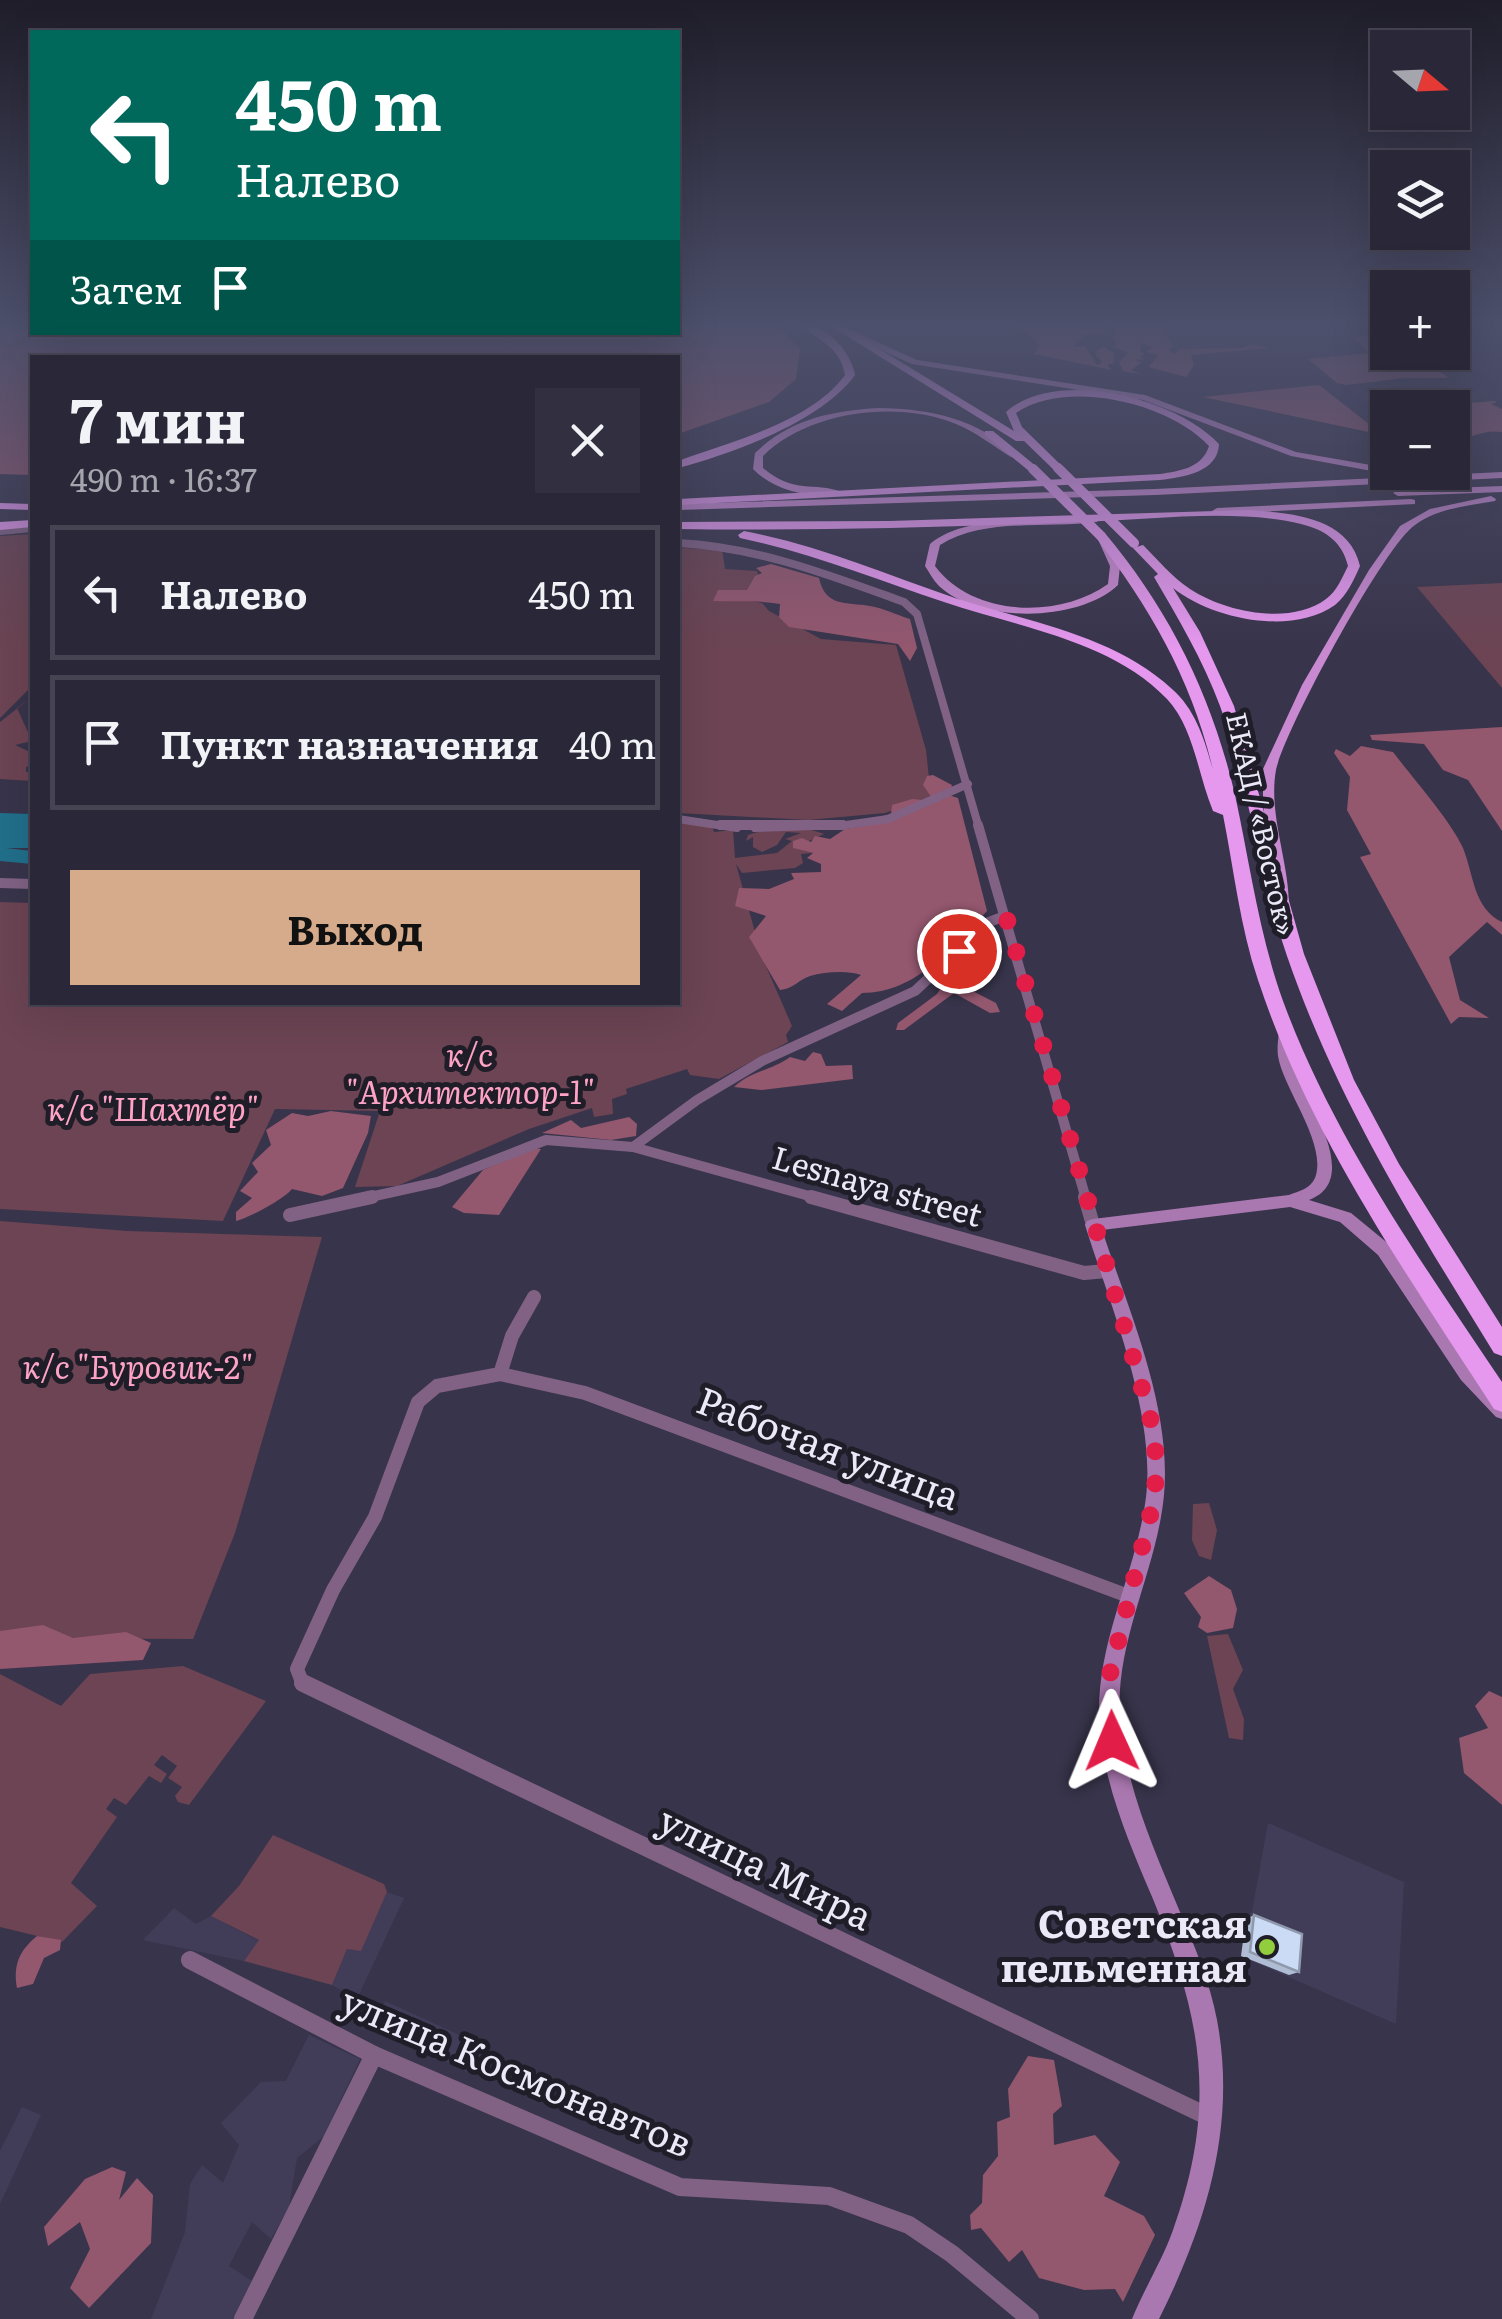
<!DOCTYPE html>
<html lang="ru">
<head>
<meta charset="utf-8">
<style>
	body { margin:0; font-family:Literata,serif; background:#322f40; color:#f1f3f6; height:100vh; display:flex; flex-direction:column; font-size:38px; white-space:nowrap }
	* { box-sizing:border-box; margin:0 }
	p { font-size:32px; color:#a5a5ae }
	.icon { flex:none; width:55px; height:55px; fill:none; stroke:currentColor; stroke-width:2; stroke-linecap:round; stroke-linejoin:round }
	.map { position:relative; flex:1; overflow:hidden }
	.drawer { position:absolute; left:30px; top:355px; width:650px; height:650px; display:flex; flex-direction:column; background:#2a2738; border-radius:0px; box-shadow:0 10px 40px #0002,0 0 0 2px #464453 }
	.drawer>* { flex:none }
	.banner { position:absolute; left:30px; top:30px; width:650px; height:305px; border-radius:0px; box-shadow:0 10px 40px #0002,0 0 0 2px #464453; background:#00695c; color:#fff; overflow:hidden }
	.needle { width:65px; rotate:109deg }
	.buttons { position:absolute; left:1370px; top:30px; display:grid; gap:20px }
	.buttons a { display:grid; place-items:center; width:100px; height:100px; border-radius:0px; background:#2a2738; box-shadow:0 10px 40px #0002,0 0 0 2px #464453; font-size:50px }
	.pin { position:absolute; display:grid; place-items:center; width:85px; height:85px; color:#fff; margin:-42px; border:5px solid #fff; border-radius:50%; box-shadow:0 2px 10px #0007 }
	.me { position:absolute; width:110px; margin:-55px; rotate:359deg; stroke-linejoin:round; filter:drop-shadow(0 0 8px #0008) }
	.turn { display:flex; align-items:center; gap:35px; height:210px; padding:0 40px; font-size:45px }
	.turn .icon { width:130px; height:130px; stroke-width:2.5 }
	.turn b { display:block; font-size:70px; line-height:85px }
	.then { display:flex; align-items:center; height:95px; padding:0 40px; background:#0003; gap:20px; font-size:38px }
	.round { display:grid; place-items:center; flex:none; width:105px; height:105px; border-radius:0px; background:#322f40 }
	.overview { display:flex; align-items:center; justify-content:space-between; height:170px; padding:0 40px }
	h1 { font-size:60px; font-weight:700; line-height:75px }
	.cta { display:flex; gap:20px; margin-top:auto; padding:20px 40px }
	.cta a { flex:1; height:115px; border-radius:0px; background:#d6ab8b; color:#111; font-size:40px; font-weight:700; line-height:115px; text-align:center }
	ul { padding:0; list-style:none }
	li { display:flex; align-items:center; gap:30px; height:135px; margin:0 20px 15px; padding:0 20px; border:5px solid #464453; border-radius:0px }
	li div { flex:1 }
	li b { display:block; font-size:38px }
	li em { font-style:normal }
	.map>svg:first-child { display:block }
	.built { fill:#413d59 }
	.green { fill:#6c4453 }
	.forest { fill:#93576e }
	.water { fill:#216f8b }
	.lines { fill:none; stroke-linecap:round; stroke-linejoin:round }
	.street-far4 { stroke:#816285; stroke-width:6 }
	.street-far3 { stroke:#816285; stroke-width:8 }
	.street-far2 { stroke:#816285; stroke-width:10 }
	.street-far1 { stroke:#816285; stroke-width:14 }
	.street { stroke:#816285; stroke-width:18 }
	.secondary { fill:#aa78b0; fill-rule:evenodd }
	.primary { fill:#c989d0; fill-rule:evenodd }
	.highway { fill:#e598ee; fill-rule:evenodd }
	.highway-bridge { stroke:#e598ee; stroke-width:10 }
	.wall { fill:#afbcd3 }
	.building { fill:#cbdbf5; stroke:#8e99ac; stroke-width:2.5 }
	.route { stroke:#e11d48; stroke-width:18; stroke-dasharray:0 32.4 }
	.poi-dot { fill:#92cd3e; stroke:#1f1e28; stroke-width:4 }
	.labels { text-anchor:middle; stroke-width:10; stroke-linejoin:round; paint-order:stroke }
	.far-street-label { font-size:28px; fill:#ebe9f8; stroke:#1f1e28 }
	.park-label { font-size:32px; font-style:italic; fill:#fea3c5; stroke:#1f1e28 }
	.street-label { font-size:32px; fill:#ebe9f8; stroke:#1f1e28 }
	.near-street-label { font-size:38px; fill:#ebe9f8; stroke:#1f1e28 }
	.near-poi-label { font-size:38px; font-weight:bold; fill:#ebe9f8; stroke:#1f1e28; text-anchor:end }
</style>
</head>
<body>
<div class="map">
<svg width="1502" height="2319" viewBox="0 0 1502 2319">
	<rect width="100%" height="100%" fill="#38344b"/>
	<g class="built">
		<path d="M1268,1823L1404,1882L1396,2024L1241,1956L1246,1919L1252,1911Z"/>
		<path d="M387,1892L404,1898L357,1999L332,1985L347,1949L361,1950Z"/>
		<path d="M174,1908L196,1924L211,1916L259,1941L244,1961L143,1940Z"/>
		<path d="M385,2001L479,2044L481,2052L469,2073L374,2026Z"/>
		<path d="M309,2035L360,2059L324,2136L297,2158L289,2207L271,2239L252,2222L229,2266L254,2282L235,2319H151L185,2232L190,2184L202,2165L223,2183L239,2145L221,2123L261,2082L286,2081Z"/>
		<path d="M22,2107L41,2115L0,2204V2151Z"/>
	</g>
	<g class="green">
		<path d="M32,534V686L0,718V536Z"/>
		<path d="M678,548L722,549L725,569L757,571L764,594H715L762,603L769,611L821,639L896,645L926,750L931,797L885,813L808,820L678,813Z"/>
		<path d="M1502,583V688L1417,587Z"/>
		<path d="M32,697L17,708L32,741L15,745L32,753V765L26,767V772H32V781L0,779V722Z"/>
		<path d="M678,822L712,826L714,832L733,830L735,858L777,853L792,841L785,839L801,833L786,832L777,845L762,852L753,847V837L746,841L748,835C771,826 803,826 824,834L794,848L813,853L801,854L803,863L795,868L742,873L736,864L762,957L792,1026L786,1035L788,1042L719,1079L690,1075L687,1069L626,1089L627,1094L612,1099L613,1114L594,1117L592,1108L529,1129L397,1186L355,1187L380,1111L275,1109L223,1221L0,1209V902L32,903V1002H678Z"/>
		<path d="M0,1221L128,1231L322,1237L235,1533L193,1639L0,1638Z"/>
		<path d="M1209,1503L1217,1530L1211,1560L1199,1556L1192,1540L1193,1504Z"/>
		<path d="M1228,1634L1243,1670L1233,1689L1244,1719L1243,1740L1229,1738L1207,1636Z"/>
		<path d="M183,1666L266,1701L189,1805L178,1802L175,1796L182,1787L168,1778L177,1766L162,1755L154,1765L167,1774L161,1783L149,1776L126,1805L114,1798L106,1809L117,1817L71,1883L97,1906L62,1942L0,1927V1674L61,1706L90,1674Z"/>
		<path d="M273,1835L384,1884L387,1892L361,1951L347,1949L332,1985L244,1961L259,1940L211,1916L239,1886Z"/>
	</g>
	<g class="forest">
		<path d="M0,325H32V332H678V325H777L800,348L796,379L769,402L678,434V358H32V475L0,474Z"/>
		<path d="M1017,325H1097L1106,332L1085,334L1073,347L1085,346L1097,365L1102,362L1096,355L1097,350L1104,347L1114,353V363L1107,365L1112,370L1034,354L1040,345Z"/>
		<path d="M1115,325H1168L1162,331L1174,346L1169,349L1173,354L1181,349L1243,348L1251,344L1269,348L1191,355L1194,365L1186,377L1149,367L1158,355L1146,352L1152,348L1140,342L1141,352L1145,354L1141,355L1143,360L1135,359L1141,363L1131,370L1140,374L1123,371L1119,362L1129,353L1114,347L1117,344L1113,337L1118,331L1112,328Z"/>
		<path d="M1386,335L1388,352L1413,353L1449,378H1405L1346,385L1337,383L1308,359L1370,353L1353,337Z"/>
		<path d="M1319,385L1383,435L1203,397Z"/>
		<path d="M1494,401L1497,402L1491,404L1502,409V432C1481,429 1473,439 1453,439L1452,408L1414,407Z"/>
		<path d="M771,564L819,578C825,607 846,602 870,606C883,608 897,615 910,619L917,648L910,661L898,644L789,627L779,617L780,604C756,600 736,602 713,601L718,590H747L755,576L762,573L756,568Z"/>
		<path d="M1502,727V831L1468,780L1443,770L1424,744L1372,740L1370,735Z"/>
		<path d="M1361,746L1393,752C1412,777 1451,821 1463,848C1474,875 1473,908 1502,922V935L1487,922L1449,957L1460,1000L1489,1018L1459,1017L1451,1024L1469,1057L1360,857L1371,854L1347,810L1350,777L1334,753L1336,749L1350,756Z"/>
		<path d="M933,775L952,785L949,795L958,798L987,911C951,947 917,993 862,993L842,1011L827,1004L861,975C846,970 825,972 810,976C798,980 793,989 780,990L749,937L766,916L735,906L739,888L769,889L794,879L791,873L821,872V864L807,858L813,853L793,848V841L802,838L811,842L815,836L830,839L845,829L870,825V819L891,814L892,805L912,799L934,801L923,785L927,776Z"/>
		<path d="M953,981L996,1003L1000,1012L990,1013L954,993L904,1030H896L898,1023L937,994L944,983Z"/>
		<path d="M813,1052L821,1054L826,1066L852,1065L853,1079L761,1090L734,1087C752,1070 771,1071 790,1057L805,1061Z"/>
		<path d="M331,1111L371,1116L368,1133L343,1188L322,1196L292,1189C284,1199 249,1218 236,1221V1212L252,1198L240,1191L258,1172L252,1163L271,1145L266,1130L292,1113L308,1116Z"/>
		<path d="M629,1117L637,1124L636,1136L611,1140L542,1133L571,1120L581,1128Z"/>
		<path d="M532,1148L541,1149L499,1215L464,1213L452,1207L483,1170Z"/>
		<path d="M1209,1576L1231,1590L1237,1609L1233,1628L1207,1633L1198,1627L1201,1617L1184,1593Z"/>
		<path d="M43,1625L73,1638L126,1632L151,1643L143,1660L0,1669V1631Z"/>
		<path d="M1489,1691L1502,1697V1805L1464,1773L1459,1738L1488,1728L1475,1706Z"/>
		<path d="M37,1936L61,1940L60,1950L44,1958L33,1984L17,1988C13,1965 19,1951 37,1936Z"/>
		<path d="M1028,2056L1054,2060L1062,2106L1053,2114L1054,2145L1095,2135L1120,2162L1104,2196L1144,2216L1155,2235L1123,2302L1115,2289L1084,2290L1039,2278L1022,2250L1009,2262L981,2228L971,2230L970,2215L982,2203L983,2175L998,2156L997,2122L1010,2117L1008,2089Z"/>
		<path d="M112,2167L126,2172L119,2200L137,2178L153,2195L151,2243L89,2308L70,2288L90,2249L80,2222L48,2246L44,2227L85,2179Z"/>
	</g>
	<path class="water" d="M0,813L32,814V848H6L32,851V864L0,861Z"/>
	<g class="lines">
		<g class="street-far4">
			<path d="M0,532L32,529"/>
			<path d="M678,543H684"/>
		</g>
		<g class="street-far3">
			<path d="M678,543C758,547 829,575 904,602L917,614L979,828"/>
			<path d="M678,819L737,828"/>
			<path d="M755,828L846,825L888,819L968,784"/>
		</g>
		<g class="street-far2">
			<path d="M720,825H843"/>
			<path d="M978,825L1086,1199"/>
			<path d="M0,883L32,884"/>
			<path d="M633,1147L820,1199"/>
			<path d="M361,1199L438,1182L546,1140L633,1147L697,1100L762,1061L915,991L989,922L1005,916"/>
		</g>
		<g class="street-far1">
			<path d="M811,1197L1084,1273L1107,1271"/>
			<path d="M1085,1197L1093,1225"/>
			<path d="M290,1215L372,1197"/>
			<path d="M500,1374L585,1393L1131,1597"/>
			<path d="M308,1685L302,1682L297,1669L333,1590L375,1517L418,1402L437,1386L500,1374L512,1336L534,1297"/>
		</g>
		<g class="street">
			<path d="M303,1683L1209,2117"/>
			<path d="M190,1960L374,2055L680,2187L829,2196L909,2225L952,2254L1030,2319"/>
			<path d="M243,2319L374,2055"/>
		</g>
		<path class="secondary" d="M1286,1027L1293,1032C1292,1040 1291,1048 1292,1056C1298,1091 1367,1178 1309,1200L1351,1213L1390,1245L1473,1370L1502,1399V1419L1496,1417L1461,1380L1378,1255L1340,1222L1290,1207L1102,1230C1129,1311 1172,1408 1164,1495C1157,1570 1115,1640 1120,1717C1125,1786 1154,1849 1180,1912C1195,1947 1210,1983 1217,2020C1237,2126 1206,2225 1159,2319H1132C1144,2289 1162,2261 1173,2230C1218,2104 1202,2019 1153,1899C1128,1840 1100,1777 1099,1711C1099,1636 1137,1569 1146,1497C1156,1413 1110,1305 1085,1225L1087,1221L1093,1219L1289,1195C1299,1191 1310,1189 1315,1178C1328,1144 1283,1089 1278,1056C1277,1048 1278,1040 1279,1032Z"/>
		<g class="primary">
			<path d="M834,325H840L917,360L1145,395L1296,452L1388,468V472H1392L1388,474L1291,456L1143,400L912,364L834,329Z"/>
			<path d="M878,408C935,409 974,419 1019,455L1011,457C993,446 976,432 956,424C897,400 809,411 763,456V468C795,495 813,481 842,492L841,494C809,498 776,492 753,469L755,453C790,419 831,411 878,408Z"/>
			<path d="M1502,472V478L1155,495L678,510V504L1155,489Z"/>
			<path d="M1502,486V492L1398,496L1393,493L1398,490Z"/>
			<path d="M1491,496L1496,499L1495,501C1467,506 1438,508 1415,525C1384,546 1284,731 1276,770C1268,814 1289,861 1289,906L1287,909H1277L1263,804V769L1302,685L1369,570L1400,526L1430,509Z"/>
			<path d="M1411,499L1415,500V504L1217,514L1212,511L1217,508Z"/>
			<path d="M1093,517L1098,520L1097,522C1046,529 985,517 940,545L935,566C973,617 1059,619 1108,584L1110,566L1096,535L1105,533L1120,566L1118,585C1079,622 980,624 939,586C933,580 929,572 925,566L930,544C967,513 1046,520 1093,517Z"/>
		</g>
		<g class="highway">
			<path d="M802,325C827,325 851,351 855,375C821,422 733,453 678,468V461C730,442 811,422 845,375C841,348 819,341 802,325Z"/>
			<path d="M829,325H840L1014,431L1006,412C1056,367 1176,398 1219,444C1218,472 1184,477 1160,480L678,505V499L1160,474C1180,471 1202,468 1209,446C1170,403 1066,378 1016,413L1022,427L1064,468L1054,470L1024,441H1016Z"/>
			<path d="M985,431H993L1037,467V471H1029L985,435Z"/>
			<path d="M0,503L32,504V510L0,509Z"/>
			<path d="M1249,510C1292,513 1349,517 1360,566C1354,580 1347,595 1335,605C1291,636 1212,619 1173,588L1200,632L1234,706L1304,954L1354,1080L1399,1164L1502,1327V1356L1494,1353C1414,1223 1337,1101 1287,956C1259,874 1249,786 1220,706C1203,660 1178,618 1154,577L1158,574L1133,548L1143,545C1158,560 1172,577 1190,589C1225,612 1290,626 1326,599C1337,591 1342,578 1348,566C1342,541 1325,530 1301,524C1236,508 1148,520 1081,522C946,527 812,531 678,529V522L889,521Z"/>
			<path d="M32,520V527L0,530V522Z"/>
			<path d="M744,531C818,545 885,574 955,598C1028,622 1114,635 1172,689C1196,710 1205,741 1213,770C1192,680 1150,607 1094,535L1104,532C1169,609 1212,696 1235,795C1250,864 1259,934 1283,1001C1334,1139 1421,1261 1502,1382V1412L1494,1409C1406,1273 1309,1135 1258,980C1240,927 1234,870 1223,815L1213,811C1198,775 1194,728 1167,699C1111,640 1017,627 944,602C875,579 811,553 740,538L738,535Z"/>
		</g>
		<g class="highway-bridge">
			<path d="M1058,468L1134,543"/>
			<path d="M1033,469L1100,535"/>
		</g>
	</g>
	<path class="wall" d="M1254,1915L1299,1972L1289,1975L1241,1956L1246,1919Z"/>
	<path class="building" d="M1254,1915L1302,1934L1299,1972L1250,1952Z"/>
	<linearGradient id="sky" x2="0" y2="1"><stop stop-color="#1f1d29"/><stop offset="0.5" stop-color="#4d506c"/><stop offset="1" stop-color="#4d506c" stop-opacity="0"/></linearGradient>
	<rect width="1502" height="649" fill="url(#sky)"/>
	<g class="lines">
		<path class="route" d="M959,951L989,922L1006,916L1150,1416L1156,1456L1155,1496L1110,1674L1112,1741"/>
	</g>
	<circle class="poi-dot" cx="1267" cy="1947" r="10"/>
	<g class="labels">
		<g class="far-street-label">
			<text transform="translate(1261 824) rotate(77)" y="10">ЕКАД / «Восток»</text>
		</g>
		<g class="park-label">
			<text x="470" y="1067">к/с<tspan x="470" dy="37">"Архитектор-1"</tspan></text>
			<text x="153" y="1121">к/с "Шахтёр"</text>
			<text x="138" y="1379">к/с "Буровик-2"</text>
		</g>
		<g class="street-label">
			<text transform="translate(877 1187) rotate(16)" y="11">Lesnaya street</text>
		</g>
		<g class="near-street-label">
			<text transform="translate(828 1449) rotate(21)" y="13">Рабочая улица</text>
			<text transform="translate(765 1869) rotate(26)" y="13">улица Мира</text>
			<text transform="translate(516 2073) rotate(23)" y="13">улица Космонавтов</text>
		</g>
		<g class="near-poi-label">
			<text x="1247" y="1938">Советская<tspan x="1247" dy="44">пельменная</tspan></text>
		</g>
	</g>
</svg>
<div class="buttons">
<a><svg class="needle" viewBox="-14 -14 28 28"><path d="M0-13l5 13h-10z" fill="#e53935"/><path d="M0 13l5-13h-10z" fill="#a5a5ae"/></svg></a>
<a><svg class="icon" aria-label="layers" viewBox="0 0 24 24"><path d="M12 4l9 5-9 5-9-5zM3 14l9 5 9-5"/></svg></a>
<a>+</a>
<a>−</a>
</div>
<div class="pin" style="left:959px;top:951px;background:#d93025"><svg class="icon" aria-label="arrive" viewBox="0 0 24 24"><path d="M6 21V4h12l-3 4 3 4H6"/></svg></div>
<svg class="me" style="left:1112px;top:1741px" viewBox="-20 -20 40 40"><path d="M0-17L14 15 0 8-14 15z" fill="#e11d48" stroke="#fff" stroke-width="4"/></svg>
<div class="banner">
<div class="turn"><svg class="icon" aria-label="left" viewBox="0 0 24 24"><path d="M17 20v-9H6M10 6l-5 5 5 5"/></svg><div><b>450 m</b>Налево</div></div>
<div class="then">Затем<svg class="icon" aria-label="arrive" viewBox="0 0 24 24"><path d="M6 21V4h12l-3 4 3 4H6"/></svg></div>
</div>
<section class="drawer">
<div class="overview"><div><h1>7 мин</h1><p>490 m · 16:37</p></div><a class="round"><svg class="icon" aria-label="close" viewBox="0 0 24 24"><path d="M6 6l12 12M18 6L6 18"/></svg></a></div>
<ul>
<li><svg class="icon" aria-label="left" viewBox="0 0 24 24"><path d="M17 20v-9H6M10 6l-5 5 5 5"/></svg><div><b>Налево</b></div><em>450 m</em></li>
<li><svg class="icon" aria-label="arrive" viewBox="0 0 24 24"><path d="M6 21V4h12l-3 4 3 4H6"/></svg><div><b>Пункт назначения</b></div><em>40 m</em></li>
</ul>
<div class="cta"><a>Выход</a></div>
</section>
</div>
</body>
</html>
